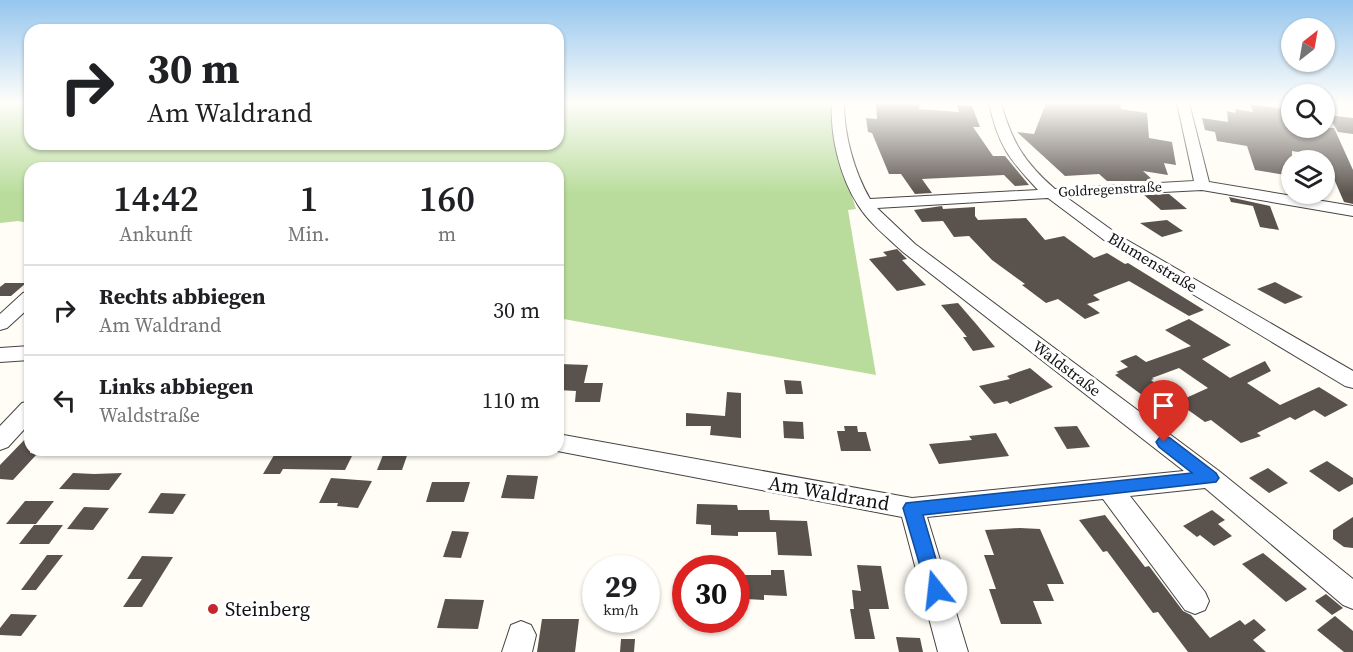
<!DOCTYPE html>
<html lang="de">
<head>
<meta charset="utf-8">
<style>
	body { margin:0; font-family:"Source Serif 4",serif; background:#f6f6f6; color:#202124; height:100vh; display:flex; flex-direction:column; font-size:22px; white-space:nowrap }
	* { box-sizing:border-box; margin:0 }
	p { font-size:20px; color:#757577 }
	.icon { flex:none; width:33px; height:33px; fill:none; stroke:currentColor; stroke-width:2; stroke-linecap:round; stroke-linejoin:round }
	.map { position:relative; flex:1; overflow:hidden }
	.drawer { position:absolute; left:24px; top:162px; width:540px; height:294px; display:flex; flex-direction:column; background:#fff; border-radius:18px; box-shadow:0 2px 4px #0004 }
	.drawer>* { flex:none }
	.banner { position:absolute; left:24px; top:24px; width:540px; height:126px; border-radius:18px; box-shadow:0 2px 4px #0004; background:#fff; color:#202124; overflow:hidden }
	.needle { width:39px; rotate:31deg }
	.buttons { position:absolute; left:1281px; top:18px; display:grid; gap:12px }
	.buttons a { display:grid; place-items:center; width:54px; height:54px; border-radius:50%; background:#fff; box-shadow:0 2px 4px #0004; font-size:30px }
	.speed { position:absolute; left:582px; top:555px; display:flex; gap:12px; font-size:30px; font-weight:700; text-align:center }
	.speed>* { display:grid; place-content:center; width:78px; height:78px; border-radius:50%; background:#fff; box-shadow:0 2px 4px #0004; line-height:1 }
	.speed small { font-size:15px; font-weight:400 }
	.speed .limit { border:9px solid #d22; background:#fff; color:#111 }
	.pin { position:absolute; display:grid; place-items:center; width:51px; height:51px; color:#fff; margin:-62px -26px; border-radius:50% 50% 50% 0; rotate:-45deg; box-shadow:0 0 6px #0007 }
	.pin .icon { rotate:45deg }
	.me { position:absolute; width:66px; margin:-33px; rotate:344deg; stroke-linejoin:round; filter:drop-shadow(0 0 4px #0008) }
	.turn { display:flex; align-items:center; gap:21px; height:126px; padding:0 24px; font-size:27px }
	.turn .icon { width:78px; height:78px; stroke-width:2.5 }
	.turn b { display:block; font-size:42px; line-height:51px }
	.eta { display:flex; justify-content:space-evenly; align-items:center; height:102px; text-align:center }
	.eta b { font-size:36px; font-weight:600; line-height:42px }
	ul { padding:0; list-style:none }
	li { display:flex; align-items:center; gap:18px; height:90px; padding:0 24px; border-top:2px solid #e0e0e0 }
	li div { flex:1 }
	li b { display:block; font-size:22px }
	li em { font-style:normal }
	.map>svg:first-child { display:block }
	.forest { fill:#b9dc9c }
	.building { fill:#5a524d }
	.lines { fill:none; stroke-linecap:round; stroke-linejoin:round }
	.minor-casing { stroke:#444; stroke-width:2 }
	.minor { fill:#fff; fill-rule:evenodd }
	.route { fill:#1a73e8; stroke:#114b97; stroke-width:1.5 }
	.poi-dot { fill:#c4262e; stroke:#fff; stroke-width:2 }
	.labels { text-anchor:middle; stroke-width:6; stroke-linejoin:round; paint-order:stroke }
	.far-street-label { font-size:14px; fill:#111; stroke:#fff }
	.street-label { font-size:16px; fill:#111; stroke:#fff }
	.near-street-label { font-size:20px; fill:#111; stroke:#fff }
	.near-poi-label { font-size:20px; fill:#111; stroke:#fff; text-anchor:start }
</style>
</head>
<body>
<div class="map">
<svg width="1353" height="652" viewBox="0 0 1353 652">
	<rect width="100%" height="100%" fill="#fffdf5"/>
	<path class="forest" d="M0,103H30V144H558V103H832L841,162L856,209L848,210L876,375L558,318V168H30V223L18,221L0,223Z"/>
	<g class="building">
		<path d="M876,103H920L919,109L959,112L957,105L972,106L980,127H973L993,156H1005L1029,185L1015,186L1004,175L922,179L932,193L915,194L901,174H889L872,133L868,132L866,118L877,119Z"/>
		<path d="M1046,103H1108L1120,104L1121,109L1147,113L1149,138L1172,142L1176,165L1164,163L1168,175L1143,171L1154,181H1107L1099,174L1065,176L1017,132L1034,134Z"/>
		<path d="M1250,104L1292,110V128H1334L1353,170V204L1344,202L1334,179L1324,178V156L1292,151V176L1255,170L1247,146L1217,141L1215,132L1205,130L1202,118L1228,122L1227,111L1236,113L1235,109L1253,112Z"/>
		<path d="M1328,115L1353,118V134L1338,132Z"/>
		<path d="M1169,194L1187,209L1161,210L1144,195Z"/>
		<path d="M1229,197L1270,206L1279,230L1260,227L1253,206L1231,202Z"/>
		<path d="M942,206L943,209L975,207V216L978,220L1026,218L1045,240L1064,236L1094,258L1107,253L1125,264L1128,263L1204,310L1189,316L1129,281L1093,295L1100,300L1087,304L1100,313L1085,319L1058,299L1046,303L1022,285L1025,284L992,260L969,236L954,237L943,221L922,222L914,210Z"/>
		<path d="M1167,220L1183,231L1162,237L1140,223Z"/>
		<path d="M897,249L907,259L902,260L926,285L897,291L869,259L887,256L883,252Z"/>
		<path d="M1275,282L1303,297L1285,304L1257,289Z"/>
		<path d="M5,283H26L11,296H0V287Z"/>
		<path d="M958,303L977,325L995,347L973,351L963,337H967L941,305Z"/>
		<path d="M1189,319L1231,345L1202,359L1230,378L1265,361L1271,371L1247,383L1280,405L1319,387L1348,405L1325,417L1314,410L1295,420L1290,417L1257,433L1261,436L1241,443L1211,420L1205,422L1177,402L1208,388L1179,368L1152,378L1154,379L1151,380L1160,387L1142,395L1115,375L1119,373L1116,372L1128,367L1120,361L1136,355L1146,362L1191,346L1165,330Z"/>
		<path d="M560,364L588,365L584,383H603L600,402H575L576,391L558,390Z"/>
		<path d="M1030,368L1053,387L1010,404L1007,401L994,404L979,386L1010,379L1007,376Z"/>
		<path d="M784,380L801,381L803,394H786Z"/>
		<path d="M727,392L741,393V438L710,435L711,426H686V413L725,416Z"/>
		<path d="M783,421L803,422L804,439L784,438Z"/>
		<path d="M844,426H857L858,432H866L871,451H841L837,431H845Z"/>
		<path d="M1077,426L1090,447L1067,449L1054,427Z"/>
		<path d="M996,433L1009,456L939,464L929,444L972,440L969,436Z"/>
		<path d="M30,434V453L37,454L13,480L0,479V465Z"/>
		<path d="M277,450H355L345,470L283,469L280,474H263Z"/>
		<path d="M385,450H409L402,470H377Z"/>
		<path d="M1327,461L1353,478V484L1339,492L1309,471Z"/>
		<path d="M1268,468L1288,483L1269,493L1249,478Z"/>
		<path d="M73,473L94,474L122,473L109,490L59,489Z"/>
		<path d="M507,475L538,476L534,499L501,498Z"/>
		<path d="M331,478L372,481L358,508L337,506L338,503H319Z"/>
		<path d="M432,482H470L464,502H426Z"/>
		<path d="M161,493L186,494L173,514L148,513Z"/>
		<path d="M25,501H54L36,524H6Z"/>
		<path d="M697,504L737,505L738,510H769L770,520L807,521L812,556L778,555L776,532H738V536L711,535V525L696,524Z"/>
		<path d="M84,507L109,508L93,530L67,529Z"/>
		<path d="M1212,510L1225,520L1218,524L1232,536L1214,546L1200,535L1197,537L1183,526Z"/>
		<path d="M1105,515L1145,567L1149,566L1183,611L1191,615L1210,638L1240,620L1245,625L1254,619L1266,630L1253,640L1266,652H1188L1158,612L1153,613L1107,551L1103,552L1079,520Z"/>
		<path d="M1353,517V548L1344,547L1333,539V530Z"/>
		<path d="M34,525H63L49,544H19Z"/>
		<path d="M1020,528L1040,529L1064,584H1047L1054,601H1033L1042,624H1001L989,589H996L984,555H994L985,530Z"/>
		<path d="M452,531L469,532L461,558L443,557Z"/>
		<path d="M1263,553L1307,589L1286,602L1242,564Z"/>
		<path d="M47,555H63L36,590H21Z"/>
		<path d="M142,556L173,557L142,607H123L142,579H127Z"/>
		<path d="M857,565L881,566L889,609H869L875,639H855L850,609H854L852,590L861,591Z"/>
		<path d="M771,570H784L787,596L764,595V600L746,599L745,575H771Z"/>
		<path d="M1326,594L1343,608L1332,615L1315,601Z"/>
		<path d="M445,599L484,600L478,629L437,628Z"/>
		<path d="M11,614L37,615L21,636L0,635V628Z"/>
		<path d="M1335,616L1353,631V652H1344L1317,630Z"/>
		<path d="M542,619H579L575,652H537Z"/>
		<path d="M896,637L920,638L923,652H899Z"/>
		<path d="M621,639H635L634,652H620Z"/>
	</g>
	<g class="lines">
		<g class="minor-casing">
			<g id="minor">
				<path d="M832,103H844C844,135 854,171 870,199L1038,190C1009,159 998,145 989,103H1001C1012,142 1024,162 1055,189L1194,181L1177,103H1189L1209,182L1353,206V216L1202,190L1066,197L1120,236L1353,371V388L1345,386L1108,243L1048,198L877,208L915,244L1219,471L1353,579V609L1343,605L1205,488L1130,496L1205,592L1209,601L1205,610L1195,614L1185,610L1103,499L927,517L968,652H938L902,517L552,450H558V434L912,498L1184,471L903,252C887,237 869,223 858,205C840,177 830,136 832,103Z"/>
				<path d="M30,291V307L7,328L0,330V314L23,293Z"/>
				<path d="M30,346V360L0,362V348Z"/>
				<path d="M30,401V423L8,447L0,450V426L22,403Z"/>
				<path d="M521,621L531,625L536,635L532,652H502L511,625Z"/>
			</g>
		</g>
		<use href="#minor" class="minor"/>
	</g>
	<linearGradient id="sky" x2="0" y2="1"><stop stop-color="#95c6ee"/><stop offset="0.53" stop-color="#fffefa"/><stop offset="1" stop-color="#fffefa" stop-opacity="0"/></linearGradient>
	<rect width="1353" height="194" fill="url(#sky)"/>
	<path class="route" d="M1164,436L1170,438L1216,473L1219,478L1216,482L923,515L945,590L942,597L936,599L929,597L903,508L906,503L1192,473L1159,447L1156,442L1159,438Z"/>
	<circle class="poi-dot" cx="213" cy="609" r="6"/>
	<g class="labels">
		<g class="far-street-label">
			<text transform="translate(1110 189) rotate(-3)" y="5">Goldregenstraße</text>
		</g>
		<g class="street-label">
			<text transform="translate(1153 262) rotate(31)" y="6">Blumenstraße</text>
			<text transform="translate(1067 368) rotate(37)" y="6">Waldstraße</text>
		</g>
		<g class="near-street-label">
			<text transform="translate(829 493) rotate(10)" y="7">Am Waldrand</text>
		</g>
		<g class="near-poi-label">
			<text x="225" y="616">Steinberg</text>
		</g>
	</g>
</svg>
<div class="buttons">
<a><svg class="needle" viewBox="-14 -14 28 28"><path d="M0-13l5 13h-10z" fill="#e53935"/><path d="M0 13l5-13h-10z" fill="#757577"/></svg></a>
<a><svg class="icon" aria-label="search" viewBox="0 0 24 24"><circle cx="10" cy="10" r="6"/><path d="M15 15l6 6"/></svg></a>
<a><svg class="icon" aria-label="layers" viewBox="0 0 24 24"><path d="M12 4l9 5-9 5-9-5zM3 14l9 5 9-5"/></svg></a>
</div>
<div class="speed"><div>29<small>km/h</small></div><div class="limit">30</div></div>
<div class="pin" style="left:1164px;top:442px;background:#d93025"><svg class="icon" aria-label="arrive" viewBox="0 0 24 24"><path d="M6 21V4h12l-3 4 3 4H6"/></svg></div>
<svg class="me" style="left:936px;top:590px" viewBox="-20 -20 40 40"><circle r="19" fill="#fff"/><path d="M0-13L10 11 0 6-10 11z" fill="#1a73e8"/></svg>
<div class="banner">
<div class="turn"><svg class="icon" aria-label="right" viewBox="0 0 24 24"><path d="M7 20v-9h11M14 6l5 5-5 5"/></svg><div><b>30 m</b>Am Waldrand</div></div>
</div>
<section class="drawer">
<div class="eta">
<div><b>14:42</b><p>Ankunft</p></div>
<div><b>1</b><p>Min.</p></div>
<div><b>160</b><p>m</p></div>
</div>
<ul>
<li><svg class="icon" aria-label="right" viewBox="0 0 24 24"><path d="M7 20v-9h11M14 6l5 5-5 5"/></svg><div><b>Rechts abbiegen</b><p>Am Waldrand</p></div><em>30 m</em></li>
<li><svg class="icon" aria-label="left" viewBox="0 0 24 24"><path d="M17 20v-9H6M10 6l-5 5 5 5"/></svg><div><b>Links abbiegen</b><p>Waldstraße</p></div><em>110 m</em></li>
</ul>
</section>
</div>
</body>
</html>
